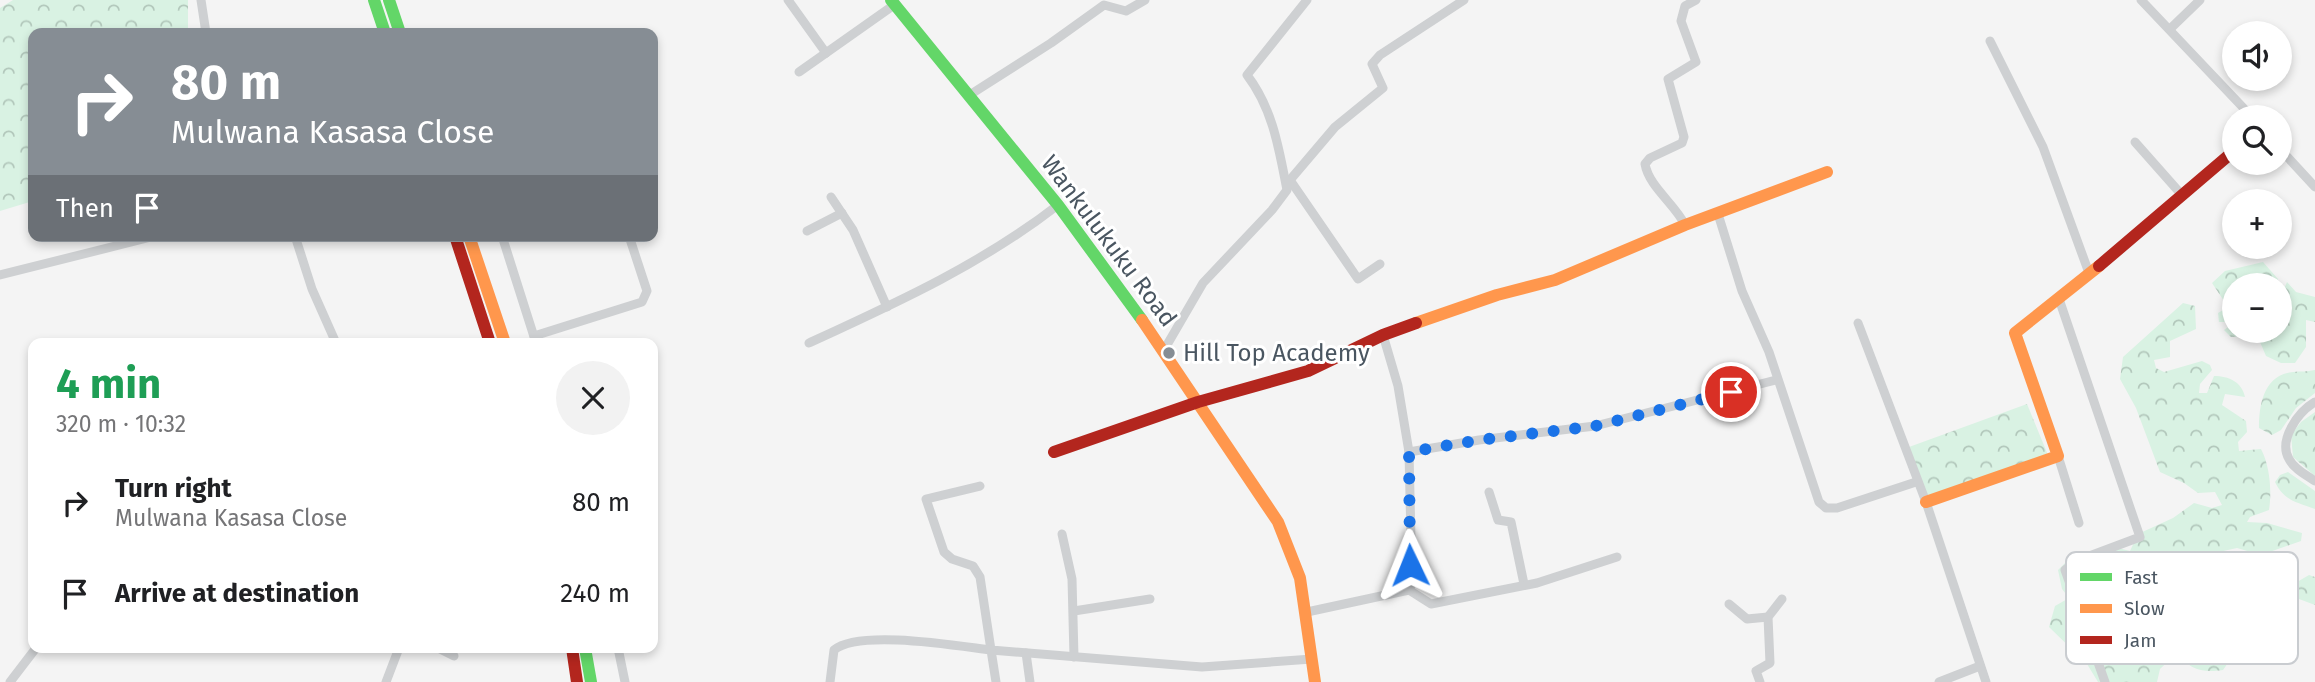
<!DOCTYPE html>
<html lang="en">
<head>
<meta charset="utf-8">
<style>
	body { margin:0; font-family:"Fira Sans",sans-serif; background:#f2f2f2; color:#202124; height:100vh; display:flex; flex-direction:column; font-size:26px; white-space:nowrap }
	* { box-sizing:border-box; margin:0 }
	p { font-size:23px; color:#757577 }
	.icon { flex:none; width:38px; height:38px; fill:none; stroke:currentColor; stroke-width:2; stroke-linecap:round; stroke-linejoin:round }
	.map { position:relative; flex:1; overflow:hidden }
	.sheet { position:absolute; left:28px; top:338px; width:630px; height:315px; display:flex; flex-direction:column; background:#fff; border-radius:14px; box-shadow:0 4px 10px #0003 }
	.sheet>* { flex:none }
	.banner { position:absolute; left:28px; top:28px; width:630px; height:214px; border-radius:14px; box-shadow:0 4px 10px #0003; background:#868d94; color:#fff; overflow:hidden }
	.buttons { position:absolute; left:2222px; top:21px; display:grid; gap:14px }
	.buttons a { display:grid; place-items:center; width:70px; height:70px; border-radius:50%; background:#fff; box-shadow:0 4px 10px #0003; font-size:35px }
	.pin { position:absolute; display:grid; place-items:center; width:60px; height:60px; color:#fff; margin:-30px; border:4px solid #fff; border-radius:50%; box-shadow:0 2px 7px #0007 }
	.me { position:absolute; width:77px; margin:-38px; rotate:358deg; stroke-linejoin:round; filter:drop-shadow(0 0 5px #0008) }
	.turn { display:flex; align-items:center; gap:24px; height:147px; padding:0 28px; font-size:32px }
	.turn .icon { width:91px; height:91px; stroke-width:2.5 }
	.turn b { display:block; font-size:49px; line-height:60px }
	.then { display:flex; align-items:center; height:66px; padding:0 28px; background:#0003; gap:14px; font-size:26px }
	.round { display:grid; place-items:center; flex:none; width:74px; height:74px; border-radius:37px; background:#f2f2f2 }
	.headline { display:flex; align-items:center; justify-content:space-between; height:119px; padding:0 28px }
	h1 { font-size:42px; font-weight:700; line-height:52px; color:#1e9e55 }
	ul { padding:0; list-style:none }
	li { display:flex; align-items:center; gap:21px; height:91px; padding:0 28px }
	li div { flex:1 }
	li b { display:block; font-size:26px }
	li em { font-style:normal }
	.map>svg:first-child { display:block }
	.forest { fill:url(#forest-crowns) }
	.lines { fill:none; stroke-linecap:round; stroke-linejoin:round }
	.street { stroke:#ced0d2; stroke-width:9 }
	.fast { stroke:#63d668; stroke-width:12 }
	.slow { stroke:#ff974d; stroke-width:12 }
	.jam { stroke:#b3261e; stroke-width:12 }
	.route { stroke:#1a73e8; stroke-width:12; stroke-dasharray:0 21.6 }
	.poi-dot { fill:#868d94; stroke:#fff; stroke-width:2.5 }
	.labels { text-anchor:middle; stroke-width:6; stroke-linejoin:round; paint-order:stroke }
	.street-label { font-size:24px; fill:#4a5661; stroke:#fff }
	.poi-label { font-size:24px; fill:#4a5661; stroke:#fff; text-anchor:start }
	.key { fill:#fff; stroke:#c9ccd0; stroke-width:2 }
	.key-label { font-size:19px; fill:#4a5661 }
</style>
</head>
<body>
<div class="map">
<svg width="2315" height="682" viewBox="0 0 2315 682">
	<defs>
		<pattern id="forest-crowns" width="20" height="18" patternUnits="userSpaceOnUse" patternTransform="scale(1.75)"><rect width="20" height="18" fill="#d9f2e3"/><path d="M2 6a3 3 0 1 1 6 0M12 15a3 3 0 1 1 6 0" fill="none" stroke="#b2c7bb"/></pattern>
	</defs>
	<rect width="100%" height="100%" fill="#f4f4f4"/>
	<g class="forest">
		<path d="M13,0H188V33H33V201L0,211V8Z"/>
		<path d="M2263,262L2278,279L2275,285H2235V322H2219L2218,313L2228,307L2212,283L2225,271Z"/>
		<path d="M2287,282L2296,292L2315,297V322L2306,320V347L2295,363H2281L2266,356L2257,335L2231,337L2224,330L2235,322V331H2280V298Z"/>
		<path d="M2183,303L2195,306L2196,329L2170,341V357L2154,360L2156,368L2164,372L2202,361L2210,365L2212,370L2200,384L2199,393H2207L2214,376C2229,376 2242,382 2245,397L2225,394L2222,405L2246,421L2247,432L2238,442L2239,451L2261,449C2270,466 2272,491 2269,510L2250,517L2247,522L2267,523L2302,533L2301,541L2261,555L2237,548L2205,555L2201,584L2209,590L2217,579L2213,564L2224,560L2236,568L2242,583L2220,612L2223,624L2245,639L2223,670C2202,673 2190,670 2177,653L2160,669L2157,682H2098L2087,664L2049,627L2055,606L2069,598L2062,589L2058,570L2072,556L2091,553L2102,560L2118,548L2130,551L2138,534L2173,518L2194,503L2212,508L2222,505L2215,492L2198,493L2184,483L2160,472L2136,408L2120,379L2123,357Z"/>
		<path d="M2315,370V393L2296,408L2281,430L2272,435L2259,428C2259,404 2264,375 2293,372C2301,371 2306,372 2315,370Z"/>
		<path d="M2027,404L2048,455L1927,497L1909,447Z"/>
		<path d="M2315,412V476L2293,457L2291,435L2301,422Z"/>
		<path d="M2288,472L2315,491V509C2297,502 2284,501 2275,482L2280,475Z"/>
		<path d="M2309,575L2315,577V605L2299,599L2262,628H2249L2246,618L2263,603L2267,592L2279,582H2297Z"/>
	</g>
	<g class="lines">
		<g class="street">
			<path d="M201,0L206,33"/>
			<path d="M788,0L826,53"/>
			<path d="M2141,0L2252,117"/>
			<path d="M2170,29L2200,0"/>
			<path d="M1990,41L2043,147L2089,273"/>
			<path d="M799,72L894,5"/>
			<path d="M968,96L1051,43L1104,5L1126,11L1145,0"/>
			<path d="M2135,142L2181,194"/>
			<path d="M2280,149L2315,187"/>
			<path d="M1290,180L1358,279L1380,264"/>
			<path d="M1287,188L1290,180L1335,127L1383,88L1372,64L1380,55L1464,0"/>
			<path d="M831,197L853,230L887,307"/>
			<path d="M1718,214L1742,291L1769,352L1819,502L1826,508H1837L1916,482"/>
			<path d="M1685,225C1675,204 1649,187 1645,164L1650,158L1682,143L1684,137L1668,79L1696,62L1681,21L1685,6L1696,0"/>
			<path d="M807,231L842,213"/>
			<path d="M295,236L312,289L336,343"/>
			<path d="M502,236L536,343"/>
			<path d="M0,275L155,236"/>
			<path d="M2059,299L2140,537L2076,561L2065,570L2105,682"/>
			<path d="M1858,323L1926,502L1986,682"/>
			<path d="M1383,335L1398,386L1409,452"/>
			<path d="M534,336L642,302L647,291L629,236"/>
			<path d="M809,343C896,303 982,264 1058,205"/>
			<path d="M1164,350L1203,283L1272,210L1287,190C1279,149 1273,109 1247,75L1307,0"/>
			<path d="M2315,402C2298,412 2278,440 2289,459C2294,469 2306,475 2315,481"/>
			<path d="M2058,456L2079,523"/>
			<path d="M980,486L926,499L944,552L952,559L973,566L980,577L991,650L1202,667L1312,659"/>
			<path d="M1489,492L1498,520L1511,522L1524,584"/>
			<path d="M1062,534L1072,579L1074,657"/>
			<path d="M1409,590L1412,583L1409,452L1479,440L1595,426L1776,380"/>
			<path d="M1409,590L1431,604L1537,583L1617,557"/>
			<path d="M1729,604L1747,619L1768,617"/>
			<path d="M1074,611L1150,599"/>
			<path d="M1307,612L1409,590"/>
			<path d="M438,648L454,656"/>
			<path d="M618,648L625,682"/>
			<path d="M1026,653L1030,682"/>
			<path d="M10,682L36,648"/>
			<path d="M386,682L399,648"/>
			<path d="M830,682L834,650C859,629 958,646 991,650L996,682"/>
			<path d="M1760,682L1756,671L1770,663L1768,617L1782,599"/>
			<path d="M1939,682L1980,666"/>
		</g>
		<g class="fast">
			<path d="M374,0L385,33"/>
			<path d="M389,0L400,33"/>
			<path d="M891,0L1058,205L1142,320"/>
			<path d="M585,648L591,682"/>
		</g>
		<g class="slow">
			<path d="M469,236L505,343"/>
			<path d="M1142,320L1278,522L1300,578L1315,682"/>
			<path d="M1416,323L1497,295L1555,280L1685,225L1827,172"/>
			<path d="M1926,502L2058,456L2015,333L2099,266"/>
		</g>
		<g class="jam">
			<path d="M455,236L490,343"/>
			<path d="M2099,266L2235,150"/>
			<path d="M1054,452L1198,402L1308,371L1383,335L1416,323"/>
			<path d="M572,648L577,682"/>
		</g>
	</g>
	<g class="lines">
		<path class="route" d="M1410,565L1409,452L1479,440L1595,426L1731,392"/>
	</g>
	<circle class="poi-dot" cx="1169" cy="353" r="7"/>
	<g class="labels">
		<g class="street-label">
			<text transform="translate(1109 241) rotate(53)" y="8">Wankulukuku Road</text>
		</g>
		<g class="poi-label">
			<text x="1183" y="361">Hill Top Academy</text>
		</g>
	</g>
	<rect x="2066" y="552" width="232" height="112" rx="10" class="key"/>
	<rect x="2080" y="573" width="32" height="8" fill="#63d668"/>
	<rect x="2080" y="604" width="32" height="9" fill="#ff974d"/>
	<rect x="2080" y="636" width="32" height="8" fill="#b3261e"/>
	<g class="key-label">
		<text x="2124" y="584">Fast</text>
		<text x="2124" y="615">Slow</text>
		<text x="2124" y="647">Jam</text>
	</g>
</svg>
<div class="buttons">
<a><svg class="icon" aria-label="sound" viewBox="0 0 24 24"><path d="M4 9h4l5-4v14l-5-4H4zM17 9q2 3 0 6"/></svg></a>
<a><svg class="icon" aria-label="search" viewBox="0 0 24 24"><circle cx="10" cy="10" r="6"/><path d="M15 15l6 6"/></svg></a>
<a>+</a>
<a>−</a>
</div>
<div class="pin" style="left:1731px;top:392px;background:#d93025"><svg class="icon" aria-label="arrive" viewBox="0 0 24 24"><path d="M6 21V4h12l-3 4 3 4H6"/></svg></div>
<svg class="me" style="left:1410px;top:565px" viewBox="-20 -20 40 40"><path d="M0-17L14 15 0 8-14 15z" fill="#1a73e8" stroke="#fff" stroke-width="4"/></svg>
<div class="banner">
<div class="turn"><svg class="icon" aria-label="right" viewBox="0 0 24 24"><path d="M7 20v-9h11M14 6l5 5-5 5"/></svg><div><b>80 m</b>Mulwana Kasasa Close</div></div>
<div class="then">Then<svg class="icon" aria-label="arrive" viewBox="0 0 24 24"><path d="M6 21V4h12l-3 4 3 4H6"/></svg></div>
</div>
<section class="sheet">
<div class="headline"><div><h1>4 min</h1><p>320 m · 10:32</p></div><a class="round"><svg class="icon" aria-label="close" viewBox="0 0 24 24"><path d="M6 6l12 12M18 6L6 18"/></svg></a></div>
<ul>
<li><svg class="icon" aria-label="right" viewBox="0 0 24 24"><path d="M7 20v-9h11M14 6l5 5-5 5"/></svg><div><b>Turn right</b><p>Mulwana Kasasa Close</p></div><em>80 m</em></li>
<li><svg class="icon" aria-label="arrive" viewBox="0 0 24 24"><path d="M6 21V4h12l-3 4 3 4H6"/></svg><div><b>Arrive at destination</b></div><em>240 m</em></li>
</ul>
</section>
</div>
</body>
</html>
